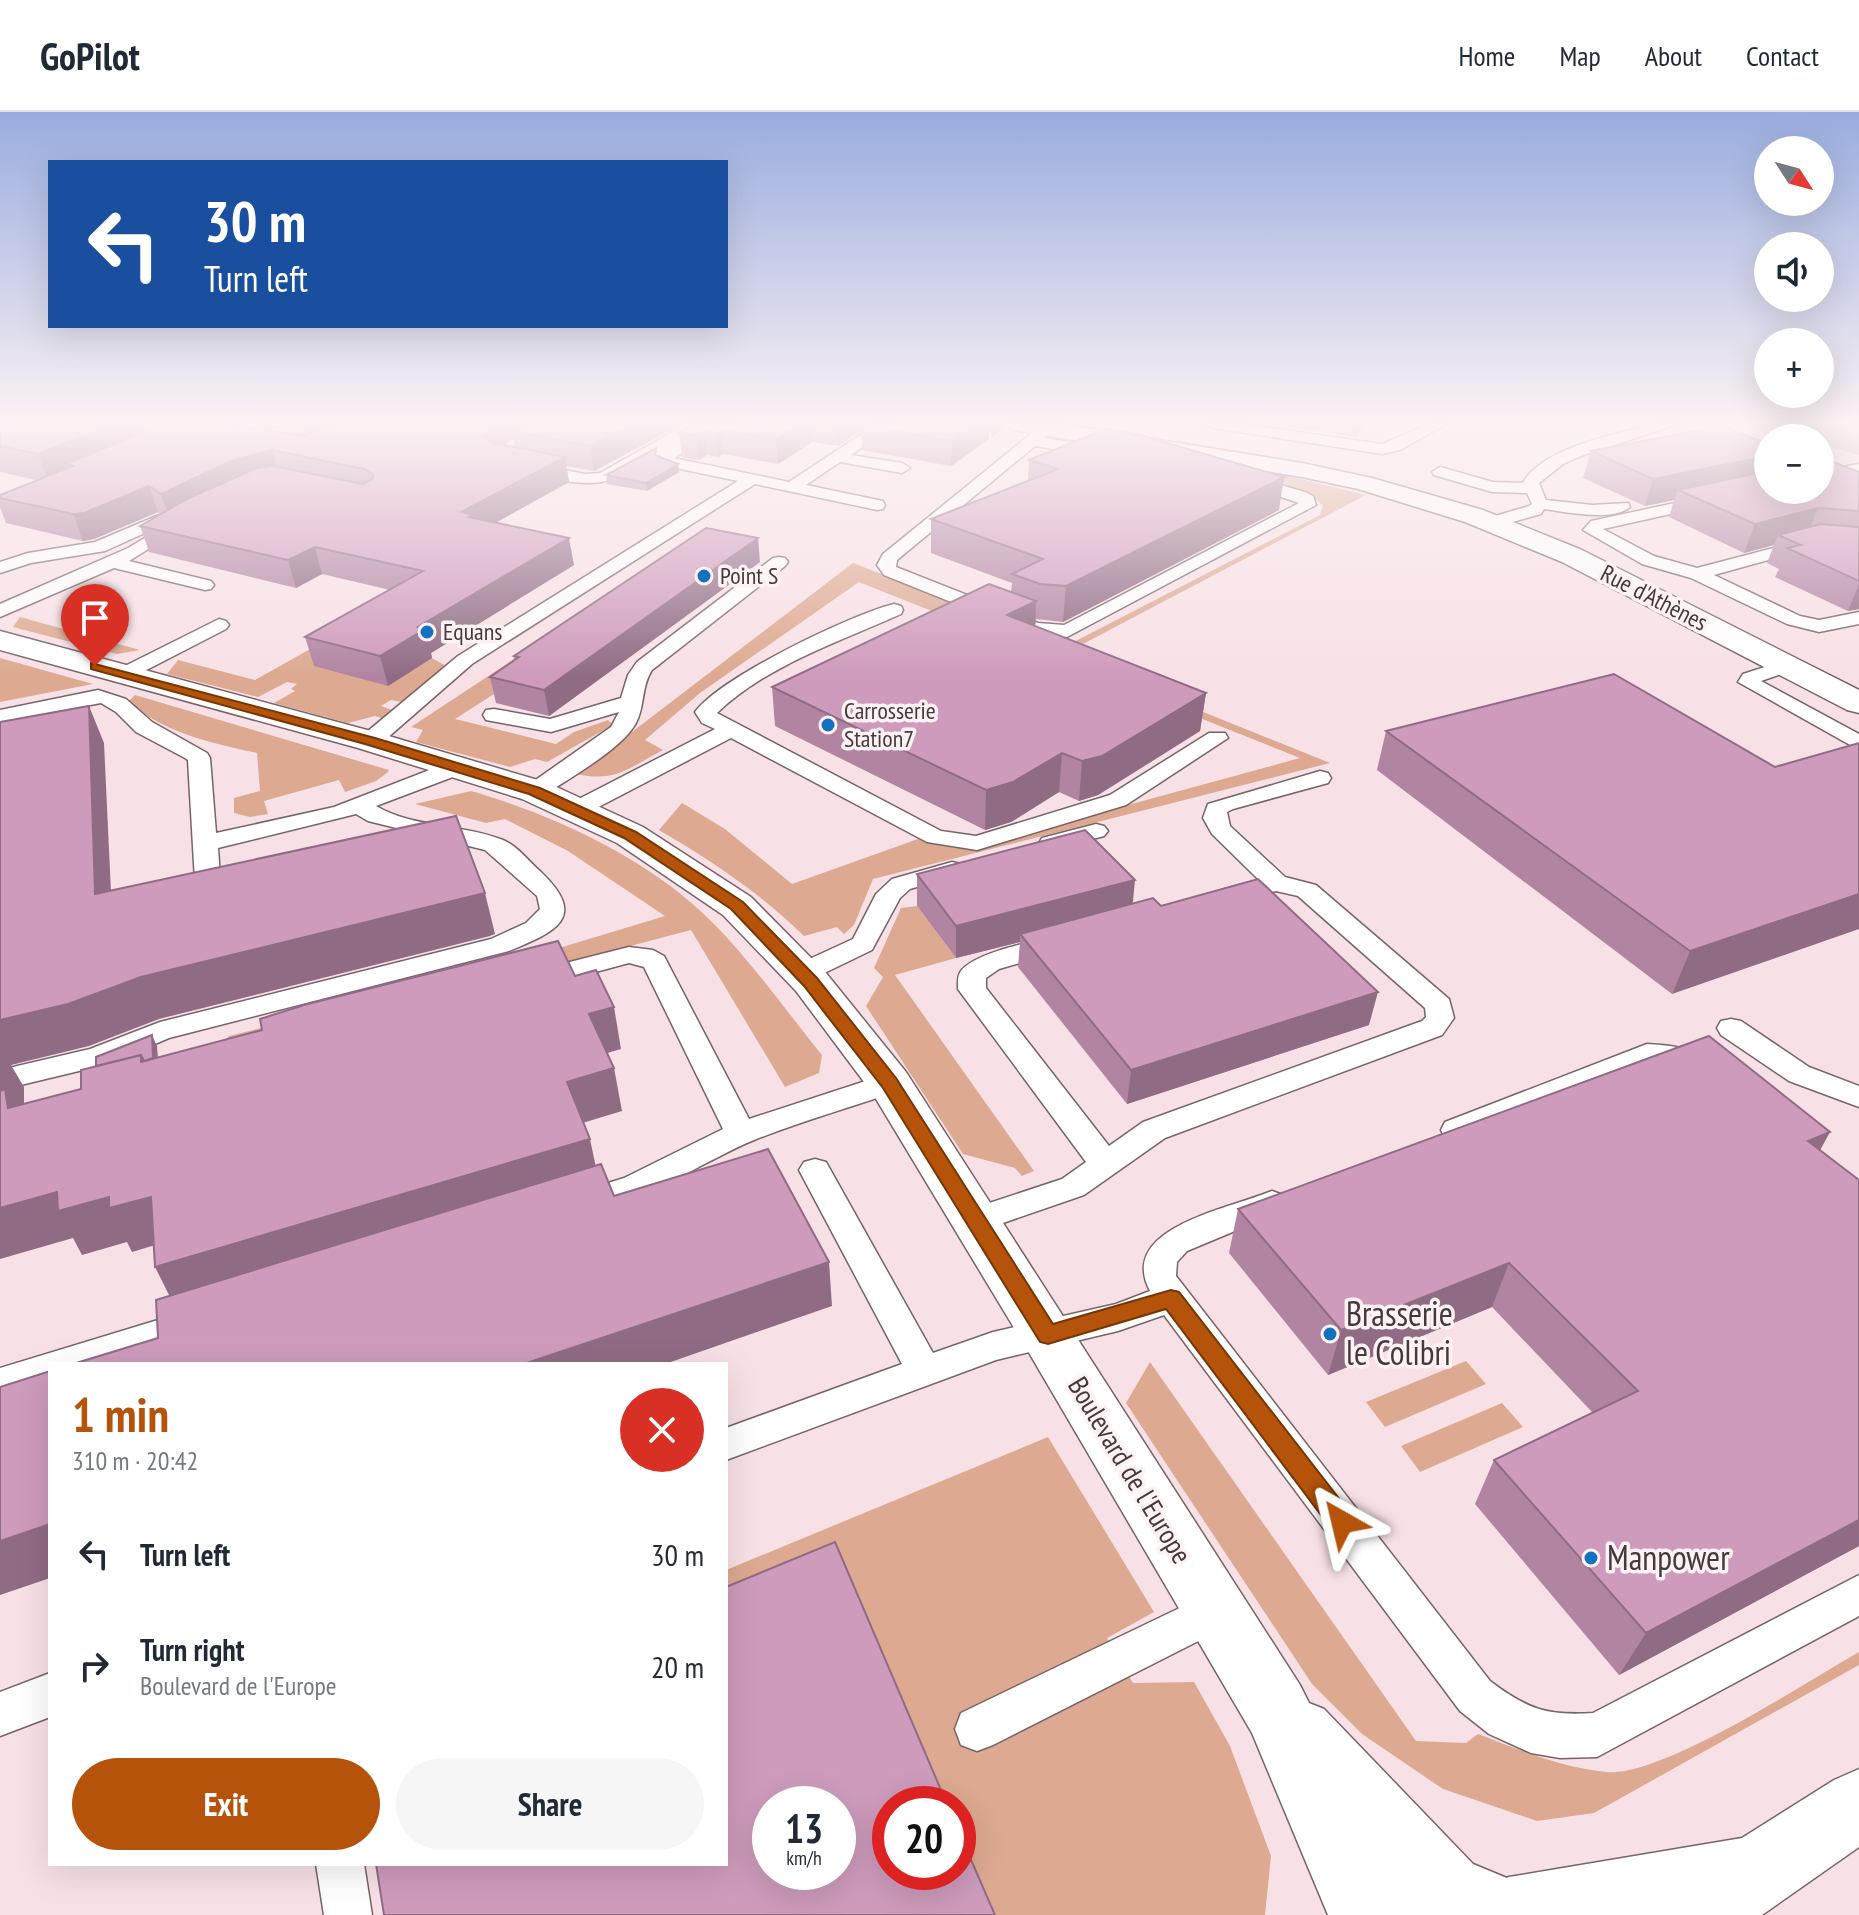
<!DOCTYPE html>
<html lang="en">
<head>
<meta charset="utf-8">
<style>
	body { margin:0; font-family:"PT Sans Narrow",sans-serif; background:#f6f6f7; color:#1f2937; height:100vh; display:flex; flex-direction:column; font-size:30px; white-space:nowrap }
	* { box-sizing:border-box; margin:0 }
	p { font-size:26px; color:#747a83 }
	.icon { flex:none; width:44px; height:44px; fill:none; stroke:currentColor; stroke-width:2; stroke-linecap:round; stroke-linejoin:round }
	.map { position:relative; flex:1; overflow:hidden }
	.side { position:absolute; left:48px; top:1250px; width:680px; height:504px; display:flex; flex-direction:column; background:#fff; border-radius:0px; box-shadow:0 8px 32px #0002 }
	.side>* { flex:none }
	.guide { position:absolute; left:48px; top:48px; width:680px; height:168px; border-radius:0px; box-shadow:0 8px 32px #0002; background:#1a4fa0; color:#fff; overflow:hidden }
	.needle { width:52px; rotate:126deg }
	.buttons { position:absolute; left:1754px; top:24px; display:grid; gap:16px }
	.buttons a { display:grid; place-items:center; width:80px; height:80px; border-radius:50%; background:#fff; box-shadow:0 8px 32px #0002; font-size:40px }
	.speed { position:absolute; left:752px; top:1674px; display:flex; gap:16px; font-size:40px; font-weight:700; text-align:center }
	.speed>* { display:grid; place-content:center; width:104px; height:104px; border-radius:50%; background:#fff; box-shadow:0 8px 32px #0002; line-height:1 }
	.speed small { font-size:20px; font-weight:400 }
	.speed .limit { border:12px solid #d22; background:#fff; color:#111 }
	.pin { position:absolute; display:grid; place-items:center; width:68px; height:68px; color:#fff; margin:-82px -34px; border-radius:50% 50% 50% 0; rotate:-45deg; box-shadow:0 0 8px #0007 }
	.pin .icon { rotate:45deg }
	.me { position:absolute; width:88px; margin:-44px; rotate:323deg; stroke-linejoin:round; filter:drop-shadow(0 0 6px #0008) }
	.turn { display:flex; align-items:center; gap:28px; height:168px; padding:0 24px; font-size:36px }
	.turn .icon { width:104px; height:104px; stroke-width:2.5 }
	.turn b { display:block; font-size:56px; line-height:68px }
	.round { display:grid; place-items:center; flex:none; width:84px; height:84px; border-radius:42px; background:#f6f6f7 }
	.summary { display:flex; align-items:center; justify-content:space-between; height:136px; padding:0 24px }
	h1 { font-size:48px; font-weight:600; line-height:60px; color:#b45309 }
	.action { display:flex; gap:16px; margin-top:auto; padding:16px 24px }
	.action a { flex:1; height:92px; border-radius:48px; background:#b45309; color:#fff; font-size:32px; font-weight:600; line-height:92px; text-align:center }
	.action a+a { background:#f6f6f7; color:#1f2937 }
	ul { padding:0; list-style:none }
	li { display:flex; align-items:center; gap:24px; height:112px; padding:0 24px }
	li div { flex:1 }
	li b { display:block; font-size:30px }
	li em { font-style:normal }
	header { display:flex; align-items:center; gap:48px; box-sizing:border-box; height:112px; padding:0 40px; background:#fff; border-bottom:2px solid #e0e1e3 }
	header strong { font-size:38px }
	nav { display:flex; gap:44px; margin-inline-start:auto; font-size:28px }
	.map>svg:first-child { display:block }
	.green { fill:#dda990 }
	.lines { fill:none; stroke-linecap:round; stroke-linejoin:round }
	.service-casing { stroke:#776368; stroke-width:3 }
	.minor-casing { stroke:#776368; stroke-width:3 }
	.tertiary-casing { stroke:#776368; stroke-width:3 }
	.service { fill:#fff; fill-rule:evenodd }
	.minor { fill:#fff; fill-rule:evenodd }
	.tertiary { fill:#fff; fill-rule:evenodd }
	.wall { fill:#b185a2; fill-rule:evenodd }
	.shaded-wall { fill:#906c84 }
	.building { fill:#ce9bbc; stroke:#906c84; stroke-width:2; fill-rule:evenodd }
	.route { fill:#b45309; stroke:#753606; stroke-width:2 }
	.poi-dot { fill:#1272bf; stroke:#fff1f4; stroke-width:3 }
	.labels { text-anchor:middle; stroke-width:7; stroke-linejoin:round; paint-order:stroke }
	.far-poi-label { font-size:24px; fill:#433a3c; stroke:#fff1f4; text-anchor:start }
	.far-street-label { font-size:24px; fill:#433a3c; stroke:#fff1f4 }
	.street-label { font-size:28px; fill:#433a3c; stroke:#fff1f4 }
	.near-poi-label { font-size:34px; fill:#433a3c; stroke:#fff1f4; text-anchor:start }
</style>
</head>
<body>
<header>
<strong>GoPilot</strong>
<nav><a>Home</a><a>Map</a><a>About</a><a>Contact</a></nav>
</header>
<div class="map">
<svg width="1859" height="1803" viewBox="0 0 1859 1803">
	<rect width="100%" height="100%" fill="#f8e1e6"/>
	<g class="green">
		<path d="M1752,312H1859V343L1820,332V326H1801Z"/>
		<path d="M1196,349L1284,363L1366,383L1062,543L1330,651L873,767L854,813L844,822L837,815L804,824C760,781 712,749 659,718L682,691L725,717L792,772L918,727L954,736L988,735L1007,726L1300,646L859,470L700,581L645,628L663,638C630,655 616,671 577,662L853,451L1066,534L1320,403L1323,394C1304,370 1228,358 1196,349Z"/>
		<path d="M394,490L388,573L432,546L446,554L407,591L391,588L381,594L397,600L387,608L375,604L348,611L274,591L295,579L291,577L297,572L287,570L258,585L167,562L178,548L255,568Z"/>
		<path d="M593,495L508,573L455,607L556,632L574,620L608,608L613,613L547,650L535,647L510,655L416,630L423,618L411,615Z"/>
		<path d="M20,505L140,538L117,542L13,515Z"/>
		<path d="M0,546L93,572L0,590Z"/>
		<path d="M135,583L389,658L388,660L376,669L345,680L339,668L264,689L268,702L250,705L234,701V686L260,679L257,641C211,631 165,621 128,590Z"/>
		<path d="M471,679C554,703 651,748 712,810C752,850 786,899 822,943L819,961L785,975L691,818L159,958L222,931L229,924L463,865L665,804L568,739L505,707L486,711L415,692Z"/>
		<path d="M917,794L956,846L895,863L1034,1059L1022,1064L1015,1056L963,1042L866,894L883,865L874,856L901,796Z"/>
		<path d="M1466,1249L1486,1272L1385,1315L1366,1290Z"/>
		<path d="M1150,1250L1416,1629L1466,1631L1478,1622C1520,1638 1562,1656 1607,1660C1662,1665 1806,1570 1859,1540V1553L1594,1701L1537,1709L1443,1677L1362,1622L1312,1572L1126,1291Z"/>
		<path d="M1502,1291L1523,1315L1420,1360L1401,1334Z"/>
		<path d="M1048,1325L1154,1500L1107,1526L1133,1571L1194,1570L1230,1634L1271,1744L1265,1803H977L958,1757V1692H930L726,1519V1458Z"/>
	</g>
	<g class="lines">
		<g class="service-casing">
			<g id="service">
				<path d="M687,312H705C692,326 629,361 609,368C593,375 538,368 525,357L533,352L585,362L600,361Z"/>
				<path d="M711,312H729L674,346L789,370L877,312H894L851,343L902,351L910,356L902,361L840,350L806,373L883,389L885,393L883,397L877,398L755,372L472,552L378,634H362L359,629L362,624L458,544L738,369L666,354L658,349L661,341Z"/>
				<path d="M1048,312L1054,316L1044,326L1102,335L1110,340L1102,345L1035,334L897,448L896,455L1038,511L1064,513L1299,391L1239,371V365L1245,363L1305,380L1313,384L1316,393L1067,525L1028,521L884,463L877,453L883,442L1042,313Z"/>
				<path d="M1206,312H1242L1382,332L1429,312H1447L1400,338L1382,342L1213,316Z"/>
				<path d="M1655,312H1678L1581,344L1563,352L1539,371L1546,388L1592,393L1628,391L1630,395C1613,410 1566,400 1544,397L1541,402L1491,416L1485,415L1483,411L1485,407L1529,394L1532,392L1527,381L1492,380L1434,363L1432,360L1440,355L1493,370L1523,371C1543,335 1617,322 1655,312Z"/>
				<path d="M1859,352V362L1820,369V359Z"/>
				<path d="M1768,371V378L1774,379L1603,417L1654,444L1697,456L1808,427L1859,431V441L1808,437L1714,463L1800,504L1819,508L1859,500V512L1819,520L1787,512L1691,466L1642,452L1583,418L1591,409Z"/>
				<path d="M159,403L167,408L165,412L105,439L31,451L0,461V450L28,441L95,430Z"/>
				<path d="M178,406L186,411L184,415L129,449L211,469L214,473L211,477L205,478L114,456L0,505V492L128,436Z"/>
				<path d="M779,445L785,446L788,450L785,454L652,558C641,575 645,594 636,611C621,638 569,666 543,684H527L524,679L527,674L611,615L619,600L551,620L486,608L483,603L486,598L494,597L550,607L621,586L628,563L637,550L773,446Z"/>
				<path d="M894,492L901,494L903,498L901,502C839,530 767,553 717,601L941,719L976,724L1110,683L1209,621H1225L1228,626L1126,693L977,738L927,730L731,626L585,702H569L565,697L569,692L715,617L702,611L695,600C721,565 850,503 894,492Z"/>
				<path d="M219,507L226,509L229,513L226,517L131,566H117L114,562L117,558Z"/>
				<path d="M1786,548L1796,554L1793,558L1761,569L1859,622V638L1738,570L1743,562Z"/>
				<path d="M98,578L126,587L152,610L207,641L210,646L216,721L334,695L450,650H466L469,655L466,660L376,694C413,716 463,712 503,728C518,734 529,750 541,760C589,806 555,820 509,839L169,926L108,952L0,978V958L90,937L160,910L491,827L526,811L540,797L537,784L485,738L368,709L356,702L218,736L220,765L243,766L247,771L243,776L215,781L206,778L195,769L188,648L185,646L136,620L116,600L101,591L0,610V598Z"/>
				<path d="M1320,659L1328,661L1331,666L1328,671L1233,697L1227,700L1230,714L1285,765L1316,773L1449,887L1454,906L1442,923L1165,1026L1084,1083L974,1121L962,1118L958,1109L962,1100L1062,1067L1086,1050L958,877C958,871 957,864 961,859C976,840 1032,830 1056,824L1065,826L1069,832L1065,838L999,857L986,866V876L1109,1034L1143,1010L1422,909L1426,905L1425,896L1298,784L1276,779L1231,791L1222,788L1218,783L1222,778L1259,768L1212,722L1203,706L1208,692Z"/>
				<path d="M1096,712L1104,714L1108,719L1104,724L1051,738L1042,736L1039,731L1042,726Z"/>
				<path d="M952,750L961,752L964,757L961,762L910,777L900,786L872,838L812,867L802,869L792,867L788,861L792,855L853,827L876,782L892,767Z"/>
				<path d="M629,835L653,838L664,844L749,1007L890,961L900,964L905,971L900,978C852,995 802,1009 754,1028C712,1044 607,1113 567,1100L562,1092L567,1084L624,1066L723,1017L644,855L629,851L536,876L526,873L522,867L526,861Z"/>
				<path d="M1731,907L1741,909L1809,955L1859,974V995L1789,969L1721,923L1717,916L1721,909Z"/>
				<path d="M1647,932C1666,933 1698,935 1709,952L1704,959C1686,964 1669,953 1650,952L1467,1026L1456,1029L1445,1026L1441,1018L1445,1010Z"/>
				<path d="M815,1047L826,1050L933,1241L993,1220L1116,1192L1150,1179C1118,1119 1218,1099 1261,1083L1272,1079L1283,1083L1288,1091L1283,1099L1187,1139L1177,1150L1176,1164L1490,1569C1527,1597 1547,1604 1593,1601L1859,1463V1504L1597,1645L1560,1646L1531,1641L1489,1622L1460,1599L1164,1203L1118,1219L996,1248L726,1348V1316L902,1252L799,1058L804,1050Z"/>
				<path d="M194,1197L206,1201L211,1211L206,1221L109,1252H50V1271L0,1286V1256Z"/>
				<path d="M1215,1479L1230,1485L1236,1499L1230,1513L993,1633L977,1639L961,1633L955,1617L961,1601Z"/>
				<path d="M50,1561V1605L0,1624V1580Z"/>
				<path d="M316,1752H364L372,1803H324Z"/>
			</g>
		</g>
		<g class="minor-casing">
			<g id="minor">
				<path d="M1007,312H1062L1302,351L1372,366L1483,398L1582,438L1859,578V601L1847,598L1562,450L1465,410L1358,377L1302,365L1019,319L1011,317Z"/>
				<path d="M1859,1657V1735L1762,1803H1471L1482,1776L1509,1765L1742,1726L1834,1668Z"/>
			</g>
		</g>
		<g class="tertiary-casing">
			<path id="tertiary" d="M0,519L382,622L548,671L643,715L751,785L826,861L906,960L1300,1573L1309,1591L1324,1597L1473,1752L1531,1776L1542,1803H1328L1252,1621L1028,1239L873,982L796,879L723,803L617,731L522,687L358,636L0,538Z"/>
		</g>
		<use href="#service" class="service"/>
		<use href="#minor" class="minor"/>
		<use href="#tertiary" class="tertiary"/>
	</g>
	<g class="wall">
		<path d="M0,312H144L147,319L164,312H682L594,359L566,354L569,370L495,411L574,453L431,541L432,546L388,574L314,554L305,525L390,478L322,462L296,476L149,440L140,414L160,402L158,400L94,427L83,429L6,411L0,395V383L36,368L0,360ZM514,327L515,335L502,333Z"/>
		<path d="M693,312H1006V315L992,325L991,320H989V327L951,354L862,338V318L838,334L812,330L778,352L723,342L718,345L707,343L699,348L682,345L679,320Z"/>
		<path d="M1270,312H1366L1356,325Z"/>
		<path d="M1591,339L1768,378L1859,360V497L1848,499L1775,465L1779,457L1767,451L1774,433L1744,441L1669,405L1674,388L1645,394L1583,366Z"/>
		<path d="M657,344L678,352L679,360L647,379L607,372L606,363Z"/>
		<path d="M1029,348L1279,398L1063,510L1036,507L1035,514L1206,581L1200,619L1098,683L1079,689L1059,680L1011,710L985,718L775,614L772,575L1011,480L1012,471L931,441V407L1028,369Z"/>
		<path d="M760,450L549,604L496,591L490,565L514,548V544Z"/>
		<path d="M1386,619L1775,655L1672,882L1377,658Z"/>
		<path d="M917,762L1133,791L1161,794L1369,913L1127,992L1018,855L1020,830L956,846L917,794Z"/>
		<path d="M1820,1038L1859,1434L1619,1563L1475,1392L1494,1348L1593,1301L1492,1195L1328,1263L1229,1141L1238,1097Z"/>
	</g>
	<g class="shaded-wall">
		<path d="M114,312H144L150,330L66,352L70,363L49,371L38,342Z"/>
		<path d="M302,312H359L308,333Z"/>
		<path d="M492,312H543L512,319L514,327L497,335L483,324Z"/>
		<path d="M633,312H682L594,359L590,334Z"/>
		<path d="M801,312H811L812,330L778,352L776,327Z"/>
		<path d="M837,312H872L862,314V318L838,334Z"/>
		<path d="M977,312H989V327L951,354L952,329Z"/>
		<path d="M993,312H1006V315L992,325Z"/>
		<path d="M1359,312H1366L1356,325Z"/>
		<path d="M721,318L723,342L718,345L716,321Z"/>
		<path d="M704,319L707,343L699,348L696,324Z"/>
		<path d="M272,338L279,363L170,408L161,382L231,349Z"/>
		<path d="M1768,344V369L1678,378L1674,388L1645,394L1653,367Z"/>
		<path d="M565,345L569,370L477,421L461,400Z"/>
		<path d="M678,352L679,360L647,379L646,371Z"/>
		<path d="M1284,365L1279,398L1063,510L1066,474Z"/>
		<path d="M149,374L158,400L94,427L83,429L73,402Z"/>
		<path d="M1818,396L1807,424L1778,423L1774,433L1744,441L1755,412Z"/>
		<path d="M569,426L574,453L431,541L432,546L388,574L380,544L418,515Z"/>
		<path d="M758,426L760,450L549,604L544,578Z"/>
		<path d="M315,435L322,462L296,476L288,448Z"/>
		<path d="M1859,472V497L1848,499Z"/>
		<path d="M1036,489L1035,525L1007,503Z"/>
		<path d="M1206,581L1200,619L1098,683L1079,689L1082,649Z"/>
		<path d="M89,594L104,631L113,823L95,782Z"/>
		<path d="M1062,641L1059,680L1011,710L985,718L986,678Z"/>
		<path d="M1135,768L1132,800L1020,822V830L956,846V814Z"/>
		<path d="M485,781L495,822L490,824L159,907L89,934L11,953L24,975V994L0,1000V908L141,865Z"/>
		<path d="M1859,782V817L1672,882L1690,839Z"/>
		<path d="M1378,880L1369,913L1127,992L1131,958Z"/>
		<path d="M614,895L621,937L597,944L589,902Z"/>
		<path d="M152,923L157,934L159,960L102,974L141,943Z"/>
		<path d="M614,956L622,999L576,1013L567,970Z"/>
		<path d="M1830,1020L1806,1064L1808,1029Z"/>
		<path d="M590,1027L599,1070L177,1199L155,1155Z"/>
		<path d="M57,1080L109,1085H151L172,1128L132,1140L127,1130L82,1143L73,1126L0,1147V1096Z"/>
		<path d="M829,1150L832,1194L665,1252H524Z"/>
		<path d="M1509,1151L1492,1195L1328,1263L1341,1218Z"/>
		<path d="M1859,1408V1434L1619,1563L1646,1521Z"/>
		<path d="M50,1412V1466L0,1483V1429Z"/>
	</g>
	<g class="building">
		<path d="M7,312H114L38,342L0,334V315Z"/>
		<path d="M164,312H231L233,314L305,324L332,312H492L483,324L494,331L565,345L461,400L473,403L469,405L569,426L418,515L425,517L380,544L305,525L423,459L315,435L288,448L140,414L187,387L257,356L273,354L363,372L373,367V362L364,357L272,338L231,349L161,382L149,374L84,401L73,402L0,386V383L73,354L66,352Z"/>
		<path d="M525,312H633L590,334L512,319Z"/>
		<path d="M693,312H801L776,327L721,318L716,321L704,319L696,324L679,320Z"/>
		<path d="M865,312H977L952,329L862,314Z"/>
		<path d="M1722,314L1768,332V344L1653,367L1591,339Z"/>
		<path d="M1106,317L1140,323L1284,365L1066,474L1040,472L1012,462L1043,447L931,407L1058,357L1029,348Z"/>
		<path d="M656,336L655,343L678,352L646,371L606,363Z"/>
		<path d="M1820,345L1859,360V399L1818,396L1755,412L1678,378L1768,359V378H1820Z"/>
		<path d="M1820,412L1859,415V469L1787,436L1801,433L1778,423Z"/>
		<path d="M706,416L758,426L544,578L490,565L519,545L514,544Z"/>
		<path d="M989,472L1036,489L1007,503L1206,581L1102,644L1082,649L1062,641L1013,670L986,678L772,575Z"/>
		<path d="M1614,562L1775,655L1859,631V782L1690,839L1386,619Z"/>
		<path d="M89,594L95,782L456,704L485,781L141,865L68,892L0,908V610Z"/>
		<path d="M1085,718L1135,768L956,814L917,762Z"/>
		<path d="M1258,767L1378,880L1131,958L1020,822L1153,786L1161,794Z"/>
		<path d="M558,829L575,864L596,858L614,895L589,902L614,956L567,970L590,1027L155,1155L151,1085L109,1096V1085L58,1099L57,1080L0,1096V979L5,977L8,996L81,977V958L141,943V950L262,918L260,907L304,893Z"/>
		<path d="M152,923L153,946L144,949L141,943L96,954V945Z"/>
		<path d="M1709,924L1830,1020L1808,1029L1859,1068V1408L1646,1521L1494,1348L1638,1279L1509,1151L1341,1218L1238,1097Z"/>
		<path d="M768,1037L829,1150L524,1252H73L158,1226L156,1188L601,1052L614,1084Z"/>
		<path d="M50,1259V1412L0,1429V1275Z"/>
		<path d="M835,1430L947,1692H890V1760H958V1718L995,1803H384L376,1752H726V1475ZM770,1692H838V1760H770Z"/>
	</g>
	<linearGradient id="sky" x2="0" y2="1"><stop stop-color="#99acde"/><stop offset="0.55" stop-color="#fcf2f4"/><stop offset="1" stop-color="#fcf2f4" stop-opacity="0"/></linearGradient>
	<rect width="1859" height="564" fill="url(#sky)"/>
	<path class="route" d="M91,551L375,626L540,676L636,720L743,790L817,866L896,966L1053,1212L1171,1178L1179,1180L1351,1402L1355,1410L1351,1419L1342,1422L1333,1419L1166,1197L1048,1232L1040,1230L883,976L804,874L731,797L624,726L529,682L365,632L91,557Z"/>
	<g class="poi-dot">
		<circle cx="704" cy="464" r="8"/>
		<circle cx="427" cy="520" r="8"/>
		<circle cx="828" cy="613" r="8"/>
		<circle cx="1330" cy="1222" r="8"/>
		<circle cx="1591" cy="1446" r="8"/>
	</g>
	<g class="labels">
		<g class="far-poi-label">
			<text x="720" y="472">Point S</text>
			<text x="443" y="528">Equans</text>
			<text x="844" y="607">Carrosserie<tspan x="844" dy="28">Station7</tspan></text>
		</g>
		<g class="far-street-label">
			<text transform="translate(1654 486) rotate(27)" y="8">Rue d'Athènes</text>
		</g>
		<g class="street-label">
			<text transform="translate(1130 1358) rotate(59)" y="10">Boulevard de l'Europe</text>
		</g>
		<g class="near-poi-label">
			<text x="1346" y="1214">Brasserie<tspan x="1346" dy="39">le Colibri</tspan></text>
			<text x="1607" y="1458">Manpower</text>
		</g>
	</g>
</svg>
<div class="buttons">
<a><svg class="needle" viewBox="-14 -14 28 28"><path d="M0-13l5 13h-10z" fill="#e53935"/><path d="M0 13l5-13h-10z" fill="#747a83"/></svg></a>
<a><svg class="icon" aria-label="sound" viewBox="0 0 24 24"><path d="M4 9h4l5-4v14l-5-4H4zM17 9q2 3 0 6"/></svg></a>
<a>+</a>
<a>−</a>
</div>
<div class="speed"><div>13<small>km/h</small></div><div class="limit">20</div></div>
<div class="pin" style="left:95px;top:554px;background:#d93025"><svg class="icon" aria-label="arrive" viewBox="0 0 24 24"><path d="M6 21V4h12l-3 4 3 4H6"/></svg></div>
<svg class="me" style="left:1342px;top:1410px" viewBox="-20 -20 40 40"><path d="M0-17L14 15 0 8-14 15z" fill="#b45309" stroke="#fff" stroke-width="4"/></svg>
<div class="guide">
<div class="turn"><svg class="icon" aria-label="left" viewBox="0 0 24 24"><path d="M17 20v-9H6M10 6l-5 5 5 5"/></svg><div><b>30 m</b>Turn left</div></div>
</div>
<section class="side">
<div class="summary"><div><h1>1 min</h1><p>310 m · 20:42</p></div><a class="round" style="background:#d93025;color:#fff"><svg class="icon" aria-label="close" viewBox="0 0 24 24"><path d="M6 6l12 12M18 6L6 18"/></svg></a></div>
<ul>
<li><svg class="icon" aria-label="left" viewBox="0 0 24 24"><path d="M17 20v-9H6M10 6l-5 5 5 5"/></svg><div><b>Turn left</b></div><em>30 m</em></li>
<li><svg class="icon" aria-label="right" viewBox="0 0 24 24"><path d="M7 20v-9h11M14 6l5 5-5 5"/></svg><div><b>Turn right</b><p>Boulevard de l'Europe</p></div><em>20 m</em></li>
</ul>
<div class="action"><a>Exit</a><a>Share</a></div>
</section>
</div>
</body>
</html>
